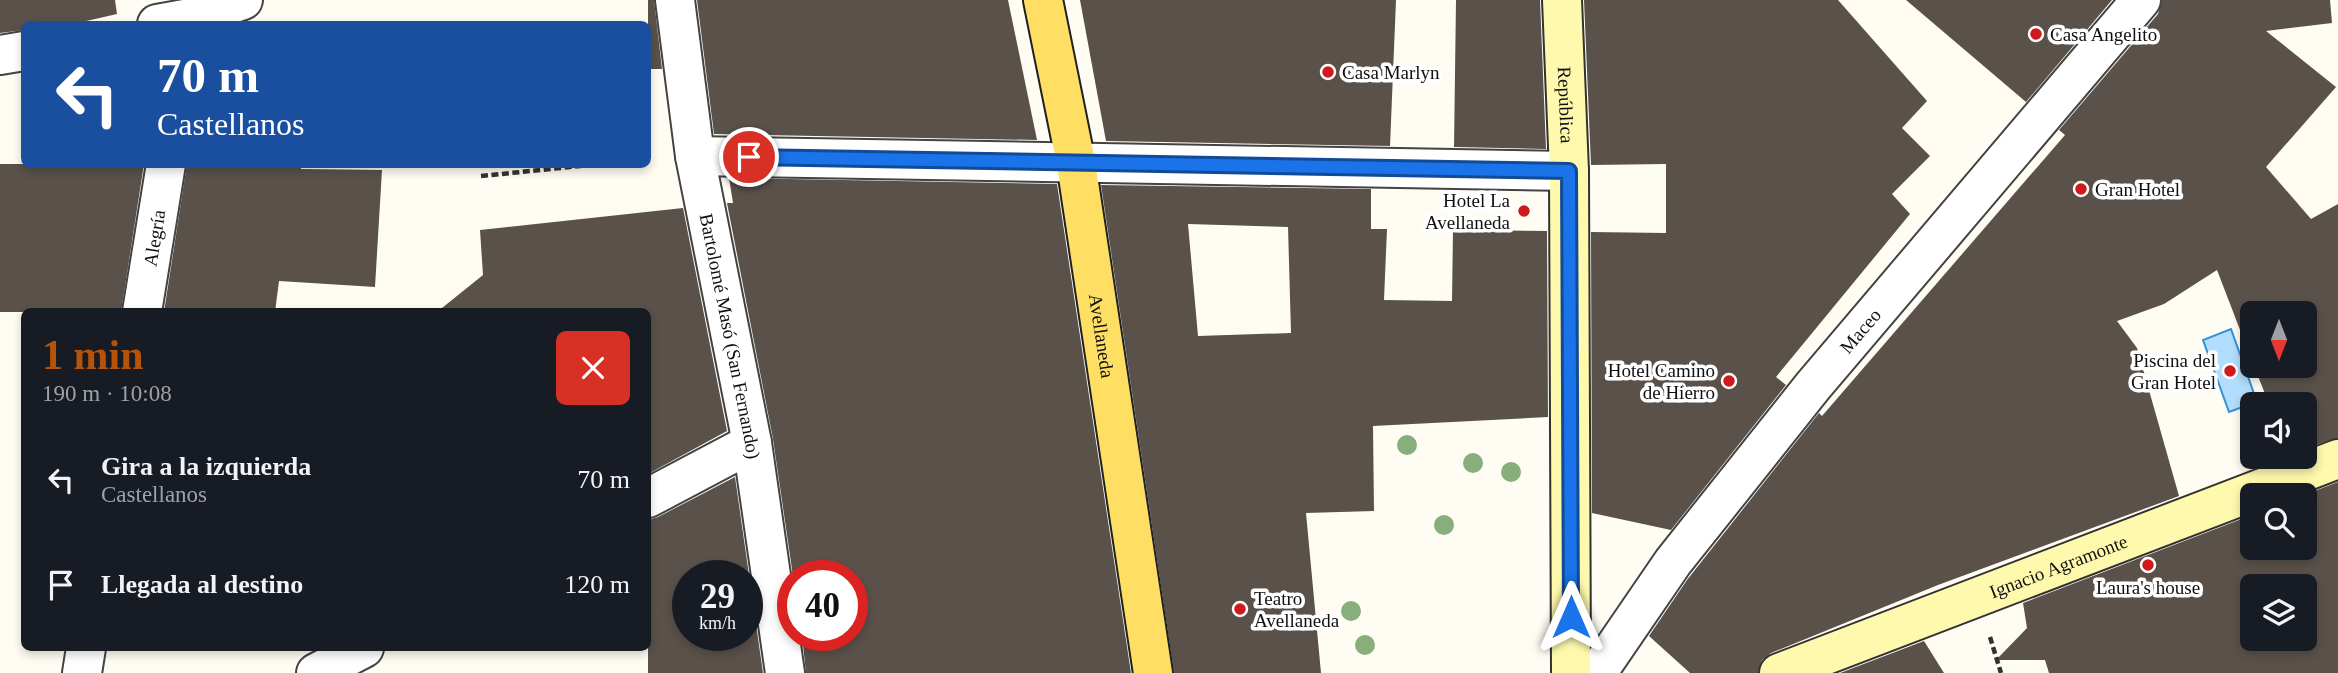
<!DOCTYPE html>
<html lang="es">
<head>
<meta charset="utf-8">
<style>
	body { margin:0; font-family:"Times New Roman",serif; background:#242831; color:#f1f3f6; height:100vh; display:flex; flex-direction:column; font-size:26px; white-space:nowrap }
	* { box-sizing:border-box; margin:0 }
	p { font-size:23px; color:#9ea1a6 }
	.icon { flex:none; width:38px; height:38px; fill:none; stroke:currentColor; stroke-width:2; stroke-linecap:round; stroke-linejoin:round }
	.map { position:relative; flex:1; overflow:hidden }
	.panel { position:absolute; left:21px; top:308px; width:630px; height:343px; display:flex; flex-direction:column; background:#171b24; border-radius:10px; box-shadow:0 4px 10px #0003 }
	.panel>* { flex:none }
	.banner { position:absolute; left:21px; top:21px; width:630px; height:147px; border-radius:10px; box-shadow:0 4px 10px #0003; background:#1a4fa0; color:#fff; overflow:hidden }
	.needle { width:46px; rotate:180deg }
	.fabs { position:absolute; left:2240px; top:301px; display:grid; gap:14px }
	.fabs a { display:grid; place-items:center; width:77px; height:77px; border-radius:10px; background:#171b24; box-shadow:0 4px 10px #0003; font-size:35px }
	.speed { position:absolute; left:672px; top:560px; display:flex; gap:14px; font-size:35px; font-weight:700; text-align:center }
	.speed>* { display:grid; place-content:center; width:91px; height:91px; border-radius:50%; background:#171b24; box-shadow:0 4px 10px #0003; line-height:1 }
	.speed small { font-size:18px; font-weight:400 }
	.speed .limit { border:10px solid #d22; background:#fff; color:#111 }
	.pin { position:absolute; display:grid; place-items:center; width:60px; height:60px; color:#fff; margin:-30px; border:4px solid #fff; border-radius:50%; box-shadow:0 2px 7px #0007 }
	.me { position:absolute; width:77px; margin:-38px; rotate:0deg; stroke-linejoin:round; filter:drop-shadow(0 0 5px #0008) }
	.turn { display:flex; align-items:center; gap:24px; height:147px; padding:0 21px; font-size:32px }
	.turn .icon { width:91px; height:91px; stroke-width:2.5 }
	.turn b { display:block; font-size:49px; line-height:60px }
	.round { display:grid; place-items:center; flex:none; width:74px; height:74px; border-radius:10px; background:#242831 }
	.head { display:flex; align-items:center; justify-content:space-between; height:119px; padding:0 21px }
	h1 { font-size:42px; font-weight:700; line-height:52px; color:#b45309 }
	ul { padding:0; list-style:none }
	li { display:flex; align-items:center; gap:21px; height:105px; padding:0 21px }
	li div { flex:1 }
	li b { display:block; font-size:26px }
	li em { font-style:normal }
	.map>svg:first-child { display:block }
	.water { fill:#b2ddfc; stroke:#3291da; stroke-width:2 }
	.building { fill:#5a514b; fill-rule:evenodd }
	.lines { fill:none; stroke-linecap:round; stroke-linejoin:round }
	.street-casing { stroke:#434343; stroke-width:42 }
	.secondary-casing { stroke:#323232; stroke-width:42 }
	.primary-casing { stroke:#212121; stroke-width:42 }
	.path { stroke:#323232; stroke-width:4.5; stroke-dasharray:7 3.5; stroke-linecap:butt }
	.street { stroke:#fff; stroke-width:38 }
	.secondary { stroke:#fff9ae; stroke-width:38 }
	.primary { stroke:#ffdf63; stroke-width:38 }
	.tree { fill:#88af7b }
	.route-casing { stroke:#114b97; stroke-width:18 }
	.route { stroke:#1a73e8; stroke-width:12 }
	.poi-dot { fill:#cf191a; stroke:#fff; stroke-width:2.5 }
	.labels { text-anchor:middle; stroke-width:7; stroke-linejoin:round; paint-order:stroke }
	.poi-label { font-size:19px; fill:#101010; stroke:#fff; text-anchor:start }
	.street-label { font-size:19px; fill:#101010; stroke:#fff }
</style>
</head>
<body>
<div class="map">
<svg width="2338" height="673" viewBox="0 0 2338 673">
	<rect width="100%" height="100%" fill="#fffdf3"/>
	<path class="water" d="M2231,329L2257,402L2229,412L2203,340Z"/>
	<g class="building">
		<path d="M0,0H115L117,14L73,24H24V30L0,33Z"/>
		<path d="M648,0H654L662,69H648Z"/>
		<path d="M697,0H1008L1037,140L714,134Z"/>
		<path d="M1080,0H1396L1390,146L1106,141Z"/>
		<path d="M1456,0H1540L1546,149L1454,147Z"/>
		<path d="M1584,0H1838L1927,101L1902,128L1930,156L1892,194L1910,214L1776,377L1786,385L1671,530L1592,513L1591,232L1666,233V164L1591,165Z"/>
		<path d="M1906,0H2112L2026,102Z"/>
		<path d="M2162,0H2330L2332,23L2266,31L2336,87L2266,167L2311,219L2338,204V438L2305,448V404H2269L2254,366H2305V313H2252V361L2217,270L2164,304L2117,321L2137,348L2179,496L1938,585L1771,653L1762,660L1758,673H1690L1649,636L1687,580L1819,413L1822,416L2065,135L2059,130L2158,14Z"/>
		<path d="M0,164H144L121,312H0Z"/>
		<path d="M187,164H301V169L382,170L375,287L279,281L275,312H164Z"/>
		<path d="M729,178L1057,184L1131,673H806L802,635H852V576H793L773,439L727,203H733Z"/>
		<path d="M1101,185L1371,189V229H1387L1384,300L1452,301L1453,230L1547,231L1548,417L1373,426L1374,511L1306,513L1321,673H1174ZM1188,224L1288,227L1291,333L1198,336Z"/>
		<path d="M683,208L727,431L648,474V312H437L483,275L480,230Z"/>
		<path d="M735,477L763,673H648V520L658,517ZM688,576H747V635H688Z"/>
		<path d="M2338,482V673H2049L2045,660H1996L2027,628L2023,603L2252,515V548H2305L2304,495ZM2252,586H2305V639H2252Z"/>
		<path d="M1924,641L1944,673H1840Z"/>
	</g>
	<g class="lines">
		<g class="street-casing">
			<g id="street">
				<path id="s1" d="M675,0L695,156L752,443L785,673"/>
				<path d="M157,24L190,18L243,0"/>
				<path d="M0,55L24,51"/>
				<path d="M695,156L1569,171"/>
				<path id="s2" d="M142,312L166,164"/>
				<path d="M648,498L752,443"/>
				<path d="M82,673L86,648"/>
				<path d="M316,673L364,648"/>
				<path id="s3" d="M1597,673L1673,562L1813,386L2141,0"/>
			</g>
		</g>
		<g class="secondary-casing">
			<g id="secondary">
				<path id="s4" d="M1562,0L1569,171L1571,673"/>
				<path id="s5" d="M1779,673L2338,459"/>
			</g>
		</g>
		<g class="primary-casing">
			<g id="primary">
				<path id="s6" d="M1043,0L1076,163L1153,673"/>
			</g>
		</g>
		<g class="path">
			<path d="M481,176L600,164"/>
			<path d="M1990,637L2001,673"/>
		</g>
		<use href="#street" class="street"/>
		<use href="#secondary" class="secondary"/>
		<use href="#primary" class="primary"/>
	</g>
	<g class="tree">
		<circle cx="1407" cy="445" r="10"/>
		<circle cx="1473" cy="463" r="10"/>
		<circle cx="1511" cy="472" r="10"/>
		<circle cx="1444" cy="525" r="10"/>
		<circle cx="1351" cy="611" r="10"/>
		<circle cx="1365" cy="645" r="10"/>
	</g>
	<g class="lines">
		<g class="route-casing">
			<path id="route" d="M749,157L1569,171L1571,617"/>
		</g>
		<use href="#route" class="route"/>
	</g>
	<g class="poi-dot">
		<circle cx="2036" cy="34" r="7"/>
		<circle cx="1328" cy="72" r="7"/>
		<circle cx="2081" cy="189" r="7"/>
		<circle cx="1524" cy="211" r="7"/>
		<circle cx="2230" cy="371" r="7"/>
		<circle cx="1729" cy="381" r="7"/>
		<circle cx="2148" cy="565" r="7"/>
		<circle cx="1240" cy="609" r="7"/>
	</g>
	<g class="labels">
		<g class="poi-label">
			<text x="2050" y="41">Casa Angelito</text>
			<text x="1342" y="79">Casa Marlyn</text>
			<text x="2095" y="196">Gran Hotel</text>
			<text x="1510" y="207" text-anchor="end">Hotel La<tspan x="1510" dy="22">Avellaneda</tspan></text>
			<text x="2216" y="367" text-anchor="end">Piscina del<tspan x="2216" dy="22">Gran Hotel</tspan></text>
			<text x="1715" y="377" text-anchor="end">Hotel Camino<tspan x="1715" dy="22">de Hierro</tspan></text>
			<text x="2148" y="594" text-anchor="middle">Laura's house</text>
			<text x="1254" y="605">Teatro<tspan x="1254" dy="22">Avellaneda</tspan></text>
		</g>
		<g class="street-label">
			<text dy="7" stroke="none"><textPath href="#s4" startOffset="105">República</textPath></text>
			<text dy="7" stroke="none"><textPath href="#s2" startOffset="75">Alegría</textPath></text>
			<text dy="7" stroke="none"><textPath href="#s3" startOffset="432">Maceo</textPath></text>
			<text dy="7" stroke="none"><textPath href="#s1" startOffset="341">Bartolomé Masó (San Fernando)</textPath></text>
			<text dy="7" stroke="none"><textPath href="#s6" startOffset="341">Avellaneda</textPath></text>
			<text dy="7" stroke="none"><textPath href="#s5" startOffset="299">Ignacio Agramonte</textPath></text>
		</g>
	</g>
</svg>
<div class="fabs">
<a><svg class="needle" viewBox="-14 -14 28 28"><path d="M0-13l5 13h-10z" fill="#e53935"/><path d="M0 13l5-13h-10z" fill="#9ea1a6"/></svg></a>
<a><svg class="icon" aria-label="sound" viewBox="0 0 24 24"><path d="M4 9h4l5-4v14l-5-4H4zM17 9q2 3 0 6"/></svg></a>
<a><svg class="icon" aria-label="search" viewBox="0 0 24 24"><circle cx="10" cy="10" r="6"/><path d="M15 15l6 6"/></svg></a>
<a><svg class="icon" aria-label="layers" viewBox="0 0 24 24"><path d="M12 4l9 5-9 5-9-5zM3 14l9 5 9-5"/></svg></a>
</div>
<div class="speed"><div>29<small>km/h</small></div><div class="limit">40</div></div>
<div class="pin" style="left:749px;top:157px;background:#d93025"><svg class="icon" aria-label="arrive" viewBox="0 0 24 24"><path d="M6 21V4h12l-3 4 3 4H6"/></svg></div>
<svg class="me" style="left:1571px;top:617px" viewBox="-20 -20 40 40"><path d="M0-17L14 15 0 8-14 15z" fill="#1a73e8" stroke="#fff" stroke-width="4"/></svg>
<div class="banner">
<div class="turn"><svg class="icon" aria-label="left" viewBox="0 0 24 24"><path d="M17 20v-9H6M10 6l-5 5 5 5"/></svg><div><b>70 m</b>Castellanos</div></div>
</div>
<section class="panel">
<div class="head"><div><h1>1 min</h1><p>190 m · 10:08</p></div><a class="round" style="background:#d93025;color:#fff"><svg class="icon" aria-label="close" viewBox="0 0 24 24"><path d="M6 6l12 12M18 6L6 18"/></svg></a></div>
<ul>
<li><svg class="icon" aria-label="left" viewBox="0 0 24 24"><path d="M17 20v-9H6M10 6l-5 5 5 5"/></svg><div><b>Gira a la izquierda</b><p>Castellanos</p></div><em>70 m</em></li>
<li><svg class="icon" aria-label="arrive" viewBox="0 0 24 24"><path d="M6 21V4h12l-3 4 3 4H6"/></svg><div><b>Llegada al destino</b></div><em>120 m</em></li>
</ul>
</section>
</div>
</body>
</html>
